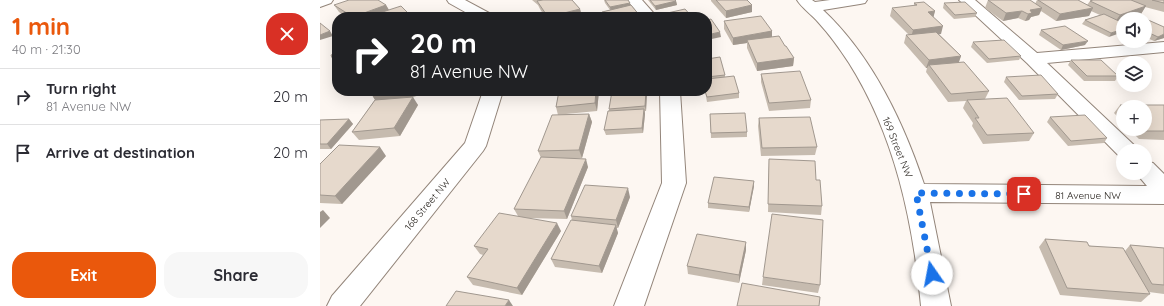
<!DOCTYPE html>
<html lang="en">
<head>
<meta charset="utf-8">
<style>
	body { margin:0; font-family:Quicksand,sans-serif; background:#f7f7f7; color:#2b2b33; height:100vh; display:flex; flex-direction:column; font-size:15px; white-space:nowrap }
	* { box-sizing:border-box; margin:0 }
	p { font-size:13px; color:#7c7c81 }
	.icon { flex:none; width:22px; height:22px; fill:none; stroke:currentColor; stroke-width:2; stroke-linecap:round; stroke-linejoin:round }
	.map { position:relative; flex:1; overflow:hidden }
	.side { display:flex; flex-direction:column; background:#fff; width:320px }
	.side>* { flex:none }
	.banner { position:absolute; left:12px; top:12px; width:380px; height:84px; border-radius:16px; box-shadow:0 4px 16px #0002; background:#202124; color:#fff; overflow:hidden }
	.fabs { position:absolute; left:796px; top:12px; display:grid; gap:8px }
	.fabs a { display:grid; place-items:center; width:36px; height:36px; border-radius:50%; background:#fff; box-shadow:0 4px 16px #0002; font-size:20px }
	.pin { position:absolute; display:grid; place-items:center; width:34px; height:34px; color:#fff; margin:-17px; border-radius:8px; box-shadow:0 2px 6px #0006 }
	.me { position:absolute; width:44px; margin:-22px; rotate:348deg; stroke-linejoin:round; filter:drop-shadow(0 0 3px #0008) }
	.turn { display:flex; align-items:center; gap:14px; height:84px; padding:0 12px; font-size:18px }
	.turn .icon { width:52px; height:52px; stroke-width:2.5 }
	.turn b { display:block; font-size:28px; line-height:34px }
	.round { display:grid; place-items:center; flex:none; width:42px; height:42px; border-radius:16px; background:#f7f7f7 }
	.headline { display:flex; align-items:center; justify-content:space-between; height:68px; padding:0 12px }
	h1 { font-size:24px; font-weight:800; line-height:30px; color:#ea580c }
	.primary-button { display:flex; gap:8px; margin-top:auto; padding:8px 12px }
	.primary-button a { flex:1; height:46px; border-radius:16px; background:#ea580c; color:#fff; font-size:16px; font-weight:800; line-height:46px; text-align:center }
	.primary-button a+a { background:#f7f7f7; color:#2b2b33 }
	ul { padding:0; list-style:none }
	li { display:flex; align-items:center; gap:12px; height:56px; padding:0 12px; border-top:1px solid #e1e1e2 }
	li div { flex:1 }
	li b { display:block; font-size:15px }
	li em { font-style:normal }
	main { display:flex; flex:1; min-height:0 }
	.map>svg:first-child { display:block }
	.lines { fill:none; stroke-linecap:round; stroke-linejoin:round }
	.minor-casing { stroke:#93857a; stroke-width:2 }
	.minor { fill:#fff; fill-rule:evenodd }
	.wall { fill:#c6bbaf }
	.shaded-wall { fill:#a1988f }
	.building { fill:#e6d9cc; stroke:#a1988f }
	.route { stroke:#1a73e8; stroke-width:7; stroke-dasharray:0 12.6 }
	.labels { text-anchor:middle; stroke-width:4; stroke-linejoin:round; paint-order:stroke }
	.street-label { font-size:10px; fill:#27221d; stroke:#fff }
</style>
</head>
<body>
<main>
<section class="side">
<div class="headline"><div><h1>1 min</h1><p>40 m · 21:30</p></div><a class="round" style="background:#d93025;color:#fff"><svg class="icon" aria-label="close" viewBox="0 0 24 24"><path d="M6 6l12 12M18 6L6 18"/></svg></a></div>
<ul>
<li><svg class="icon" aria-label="right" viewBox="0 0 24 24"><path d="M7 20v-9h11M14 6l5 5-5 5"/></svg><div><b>Turn right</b><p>81 Avenue NW</p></div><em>20 m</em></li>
<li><svg class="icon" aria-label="arrive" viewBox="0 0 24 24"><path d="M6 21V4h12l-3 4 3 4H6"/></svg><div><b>Arrive at destination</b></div><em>20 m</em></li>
</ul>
<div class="primary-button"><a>Exit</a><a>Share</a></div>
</section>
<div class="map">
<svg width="844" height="306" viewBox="0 0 844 306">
	<rect width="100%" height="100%" fill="#fdf7f2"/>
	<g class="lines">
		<g class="minor-casing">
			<g id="minor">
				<path d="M0,0H13L11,3L0,7Z"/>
				<path d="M127,0H145L171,14L174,17H154L129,3Z"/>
				<path d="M307,0H322L337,17H321Z"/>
				<path d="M477,0H492L495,2L510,0H547L545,3L540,4L503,10C552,56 583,121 604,184L827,186L816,173H825V161L833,163L844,174V204L610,202L631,306H601C593,221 575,136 529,63C520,49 509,34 498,22C491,14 482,8 477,0Z"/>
				<path d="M639,0H655L717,53L844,42V52L727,63L815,146L818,151H803V157L799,156L707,63Z"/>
				<path d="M163,91H183L166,146L163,151L40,306H7L12,296L145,143Z"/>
				<path d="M340,91H360L366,183L324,306H294L342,183Z"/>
			</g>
		</g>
		<use href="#minor" class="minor"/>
	</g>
	<g class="wall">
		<path d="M212,0H252L260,9L262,17H266H225L220,9L218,5Z"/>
		<path d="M284,0H308L310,3V5L320,16V17H284L282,12L290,10L285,3Z"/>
		<path d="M328,0H355L356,1L357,5L336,10Z"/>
		<path d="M391,0H427L432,5V12L406,18L391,1Z"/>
		<path d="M668,0L715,4L717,0H758L767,5L770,1L773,0H844V12L825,7L821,14L799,21L789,37L762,24L765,20L780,15L771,11L769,16L736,21L721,11L719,15L711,17L709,20L705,21L698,18L683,21L665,8Z"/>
		<path d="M594,3L615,11L613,17L621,34H619L641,56L639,62L669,91L665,99L714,133L709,141L663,144L652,126L653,123L643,108L646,101L628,102L606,72L607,68H606L584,43L586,35H589L570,16L572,8L594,6Z"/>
		<path d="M624,3L657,13L655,17L634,19L623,8Z"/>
		<path d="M14,5H66L69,10L89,14L91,17H26L19,12Z"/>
		<path d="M825,19L844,38L834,41L825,37Z"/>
		<path d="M404,21L452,31V37L465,46L474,58L473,66L437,71L427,48V43L413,45L404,29Z"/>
		<path d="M721,30L765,45L741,50L719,35Z"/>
		<path d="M653,42L701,56L699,60L667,63L651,47Z"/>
		<path d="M387,59L405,75V77L419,93V98L387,102L385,91H387Z"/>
		<path d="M751,60L798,76L795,81H764L748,65Z"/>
		<path d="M441,74L491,100L490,108L449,111L441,82Z"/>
		<path d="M686,77L738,94L735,99L699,100L684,82Z"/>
		<path d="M53,91H109L108,94L90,97L98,105L80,136L39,140L32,132L55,100L52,95Z"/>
		<path d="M239,91H279L277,111L246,114H269L272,122L262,158L254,159L268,167L247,219L206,218L241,231L202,295L153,285L147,277L163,255L160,254L154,246L198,216L194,209L221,158L218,151L238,115L236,107Z"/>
		<path d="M327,92L326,111H325V114L323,133L286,135L284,130L289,111V109Z"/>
		<path d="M800,105H844V140L819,139L809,129H825L803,107V122L794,113Z"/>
		<path d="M390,114L427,132V137L391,138Z"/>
		<path d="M730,117L787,138L784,143L748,146L727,122Z"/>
		<path d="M439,118L497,147L495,155L441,156L438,126Z"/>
		<path d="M29,119L33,124L11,149H0V120Z"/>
		<path d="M66,156L22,204L0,203V164Z"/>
		<path d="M449,159L496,180L502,206L501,215L448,212Z"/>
		<path d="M434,181V186L429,212L388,208V203Z"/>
		<path d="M310,197L298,228H296L298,233L282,273L235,267L231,259L252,220L251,216Z"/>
		<path d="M725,239L805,251L810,245L844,248V294L829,292L830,294L821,302L740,295L719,247Z"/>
		<path d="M426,242V250L419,283L368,274L367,266Z"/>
		<path d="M443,277L500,285L498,293L442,285Z"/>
	</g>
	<g class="shaded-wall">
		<path d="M356,1L357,5L336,10L335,6Z"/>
		<path d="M310,3L311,8L291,12L290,7Z"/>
		<path d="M66,5L70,12L58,17H34Z"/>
		<path d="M432,5V12L406,18V11Z"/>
		<path d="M826,6L821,14L795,22L800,15Z"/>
		<path d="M722,8L719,15L711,17L709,20L705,21L710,10Z"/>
		<path d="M773,8L769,16L736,21L740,14Z"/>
		<path d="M260,9L262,17H230Z"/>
		<path d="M615,11L613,19L608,12Z"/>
		<path d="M702,11L698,18L683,21L686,13Z"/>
		<path d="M89,14L91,17H80Z"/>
		<path d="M623,26L621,34L591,38L593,30Z"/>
		<path d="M803,29V32L789,37L791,33Z"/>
		<path d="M10,31L13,36L0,40V35Z"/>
		<path d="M452,31V39L427,40V43L413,45V38Z"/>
		<path d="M400,32L401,37L387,40V35Z"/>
		<path d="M844,34V38L834,41L838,37Z"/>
		<path d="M768,41L765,45L741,50L743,45Z"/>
		<path d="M641,56L638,64L609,65L607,68H606L609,60Z"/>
		<path d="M474,58L473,66L437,71V63Z"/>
		<path d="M18,91H40L21,94Z"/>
		<path d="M73,91H109L108,94L57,103L52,95Z"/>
		<path d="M276,91H279L277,111L275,103Z"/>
		<path d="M326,91H327V92L326,111L325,106Z"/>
		<path d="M93,97L98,105L80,136L74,128Z"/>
		<path d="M324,109L325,114L323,133L322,128Z"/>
		<path d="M269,114L272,122L262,158L259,150Z"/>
		<path d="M29,119L33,124L11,149L7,144Z"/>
		<path d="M60,147L66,156L22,204L15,196Z"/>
		<path d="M266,159L268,167L247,219L244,211Z"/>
		<path d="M434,181V186L429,212V207Z"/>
		<path d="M308,188L310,197L298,228L296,220Z"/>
		<path d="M3,210L10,218L0,228V212Z"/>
		<path d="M237,223L241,231L202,295L197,288Z"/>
		<path d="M296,225L298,233L282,273L279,266Z"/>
		<path d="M426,242V250L419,283V275Z"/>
		<path d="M189,300L193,306H185Z"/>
	</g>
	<g class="building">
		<path d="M29,0H58L66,5L33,17L14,5Z"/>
		<path d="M223,0H252L260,9L228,17L217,1Z"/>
		<path d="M285,0H308L310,3L290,7Z"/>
		<path d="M330,0H355L356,1L335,6Z"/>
		<path d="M396,0H427L432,5L406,11Z"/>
		<path d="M668,0H710L722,8L710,10L712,13L708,14L702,11L686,13Z"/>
		<path d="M718,0H758L773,8L740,14Z"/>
		<path d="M773,0H811L826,6L800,15L770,1Z"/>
		<path d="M832,0H844V3Z"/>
		<path d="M604,2L615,11L608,12L623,26L593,30L572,8L597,5L594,3Z"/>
		<path d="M645,2L657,13L635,15L624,3Z"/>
		<path d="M311,5L320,16L315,17H286L282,12Z"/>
		<path d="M81,6L89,14L80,17H47Z"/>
		<path d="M365,9L372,17H345L343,14Z"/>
		<path d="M784,14L803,23V29L791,33L765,20Z"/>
		<path d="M441,16L452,31L413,38L404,21Z"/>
		<path d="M391,19L400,32L387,35V20Z"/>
		<path d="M825,19H826L844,27V34L838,37L825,31Z"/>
		<path d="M0,23L10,31L0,35Z"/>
		<path d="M745,26L768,41L743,45L721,30Z"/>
		<path d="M17,27V34L13,28Z"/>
		<path d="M616,32L641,56L609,60L586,35Z"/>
		<path d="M459,36L465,46H466L474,58L437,63L427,40Z"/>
		<path d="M684,40L701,56L669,59L653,42Z"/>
		<path d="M17,53V67H16L11,55Z"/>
		<path d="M400,57L405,75L387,77V59Z"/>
		<path d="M751,60H781L798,76H767Z"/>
		<path d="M644,62L669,91L631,94L609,65Z"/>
		<path d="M480,71L491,100L449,103L441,74Z"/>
		<path d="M721,75L738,94L702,96L686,77Z"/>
		<path d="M414,76L419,93L387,97L385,91H387V79Z"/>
		<path d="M53,91H73L52,95Z"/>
		<path d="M239,91H276L275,103L236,107Z"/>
		<path d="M292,91H326L325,106L289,109Z"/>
		<path d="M93,97L74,128L32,132L55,100Z"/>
		<path d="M687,98L714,133L667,135L655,118H659L647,100Z"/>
		<path d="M800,105H844V131H825L823,129H825V107H803V108Z"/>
		<path d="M324,109L322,128L284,130L288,111Z"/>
		<path d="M425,113L427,132L391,133L390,114Z"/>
		<path d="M269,114L259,150L218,151L232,115Z"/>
		<path d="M765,115L787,138L751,141L730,117Z"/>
		<path d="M490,117L497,147L442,148L439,118Z"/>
		<path d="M29,119L7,144H0V120Z"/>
		<path d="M19,145L60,147L15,196L0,195V164Z"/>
		<path d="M221,157L266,159L244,211L194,209Z"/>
		<path d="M449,159L495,161L496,180H500L502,206L448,204Z"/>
		<path d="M394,177L434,181L429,207L388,203Z"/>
		<path d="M265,185L308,188L296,220L251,216Z"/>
		<path d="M179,213L237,223L197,288L147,277L168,249L154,246Z"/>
		<path d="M452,214L503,220L500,285L443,277Z"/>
		<path d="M251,220L296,225L279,266L231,259Z"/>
		<path d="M377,234L426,242L419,275L367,266Z"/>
		<path d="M725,239L767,242L769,246L803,248L830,294L747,288Z"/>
		<path d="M810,245L844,248V285L832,284Z"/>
		<path d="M422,283L500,297L499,306H417Z"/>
		<path d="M136,291L189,300L185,306H126Z"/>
	</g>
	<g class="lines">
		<path class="route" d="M612,274L596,193L704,194"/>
	</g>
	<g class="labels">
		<g class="street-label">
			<text transform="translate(578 147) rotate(68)" y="4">169 Street NW</text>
			<text x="768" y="199">81 Avenue NW</text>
			<text transform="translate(107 204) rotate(-50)" y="4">168 Street NW</text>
		</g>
	</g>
</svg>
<div class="fabs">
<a><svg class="icon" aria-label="sound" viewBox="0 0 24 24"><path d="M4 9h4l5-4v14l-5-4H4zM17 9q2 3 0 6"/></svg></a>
<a><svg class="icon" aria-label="layers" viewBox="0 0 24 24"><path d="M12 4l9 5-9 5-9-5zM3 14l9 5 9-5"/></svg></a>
<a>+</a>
<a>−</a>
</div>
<div class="pin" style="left:704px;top:194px;background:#d93025"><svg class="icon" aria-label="arrive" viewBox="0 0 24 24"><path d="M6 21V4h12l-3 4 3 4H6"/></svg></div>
<svg class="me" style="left:612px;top:274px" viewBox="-20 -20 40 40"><circle r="19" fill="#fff"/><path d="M0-13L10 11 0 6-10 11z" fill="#1a73e8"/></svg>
<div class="banner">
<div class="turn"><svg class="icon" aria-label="right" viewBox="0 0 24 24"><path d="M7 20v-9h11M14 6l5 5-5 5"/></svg><div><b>20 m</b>81 Avenue NW</div></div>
</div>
</div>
</main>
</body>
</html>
